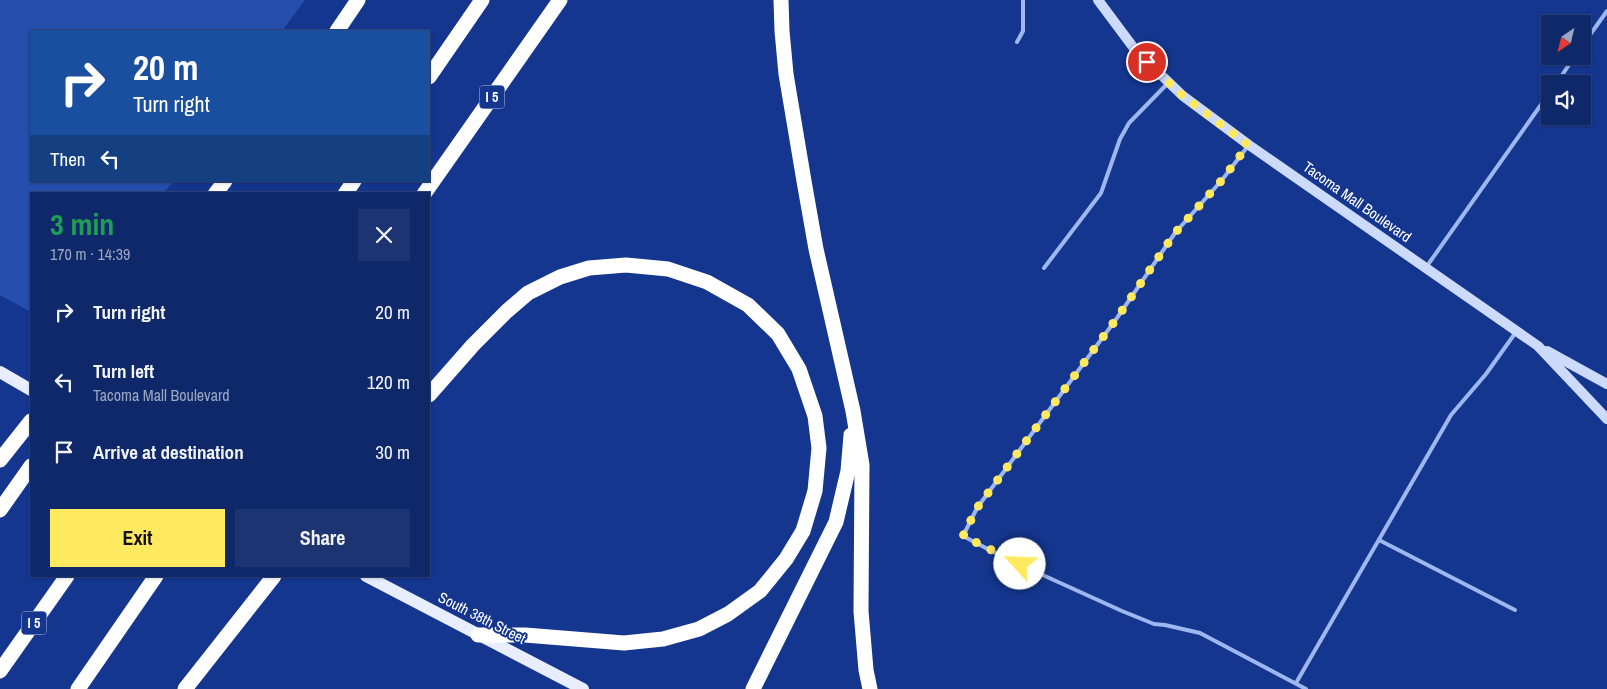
<!DOCTYPE html>
<html lang="en">
<head>
<meta charset="utf-8">
<style>
	body { margin:0; font-family:"Archivo Narrow",sans-serif; background:#1d3472; color:#f1f3f6; height:100vh; display:flex; flex-direction:column; font-size:19px; white-space:nowrap }
	* { box-sizing:border-box; margin:0 }
	p { font-size:16px; color:#9ba6c1 }
	.icon { flex:none; width:28px; height:28px; fill:none; stroke:currentColor; stroke-width:2; stroke-linecap:round; stroke-linejoin:round }
	.map { position:relative; flex:1; overflow:hidden }
	.drawer { position:absolute; left:30px; top:192px; width:400px; height:385px; display:flex; flex-direction:column; background:#0f286a; border-radius:0px; box-shadow:0 1px 4px #0004,0 0 0 1px #2f447e }
	.drawer>* { flex:none }
	.guide { position:absolute; left:30px; top:30px; width:400px; height:152px; border-radius:0px; box-shadow:0 1px 4px #0004,0 0 0 1px #2f447e; background:#1a4fa0; color:#fff; overflow:hidden }
	.needle { width:32px; rotate:215deg }
	.controls { position:absolute; left:1541px; top:15px; display:grid; gap:10px }
	.controls a { display:grid; place-items:center; width:50px; height:50px; border-radius:0px; background:#0f286a; box-shadow:0 1px 4px #0004,0 0 0 1px #2f447e; font-size:25px }
	.pin { position:absolute; display:grid; place-items:center; width:42px; height:42px; color:#fff; margin:-21px; border:2px solid #fff; border-radius:50%; box-shadow:0 1px 5px #0007 }
	.me { position:absolute; width:55px; margin:-28px; rotate:295deg; stroke-linejoin:round; filter:drop-shadow(0 0 4px #0008) }
	.turn { display:flex; align-items:center; gap:18px; height:105px; padding:0 20px; font-size:22px }
	.turn .icon { width:65px; height:65px; stroke-width:2.5 }
	.turn b { display:block; font-size:35px; line-height:42px }
	.then { display:flex; align-items:center; height:48px; padding:0 20px; background:#0003; gap:10px; font-size:19px }
	.round { display:grid; place-items:center; flex:none; width:52px; height:52px; border-radius:0px; background:#1d3472 }
	.overview { display:flex; align-items:center; justify-content:space-between; height:85px; padding:0 20px }
	h1 { font-size:30px; font-weight:800; line-height:38px; color:#1e9e55 }
	.cta { display:flex; gap:10px; margin-top:auto; padding:10px 20px }
	.cta a { flex:1; height:58px; border-radius:0px; background:#ffe95e; color:#111; font-size:20px; font-weight:800; line-height:58px; text-align:center }
	.cta a+a { background:#1d3472; color:#f1f3f6 }
	ul { padding:0; list-style:none }
	li { display:flex; align-items:center; gap:15px; height:70px; padding:0 20px }
	li div { flex:1 }
	li b { display:block; font-size:19px }
	li em { font-style:normal }
	.map>svg:first-child { display:block }
	.green { fill:#264ead }
	.lines { fill:none; stroke-linecap:round; stroke-linejoin:round }
	.lane { stroke:#9eb7f0; stroke-width:4 }
	.secondary { stroke:#ccdafb; stroke-width:10 }
	.primary { stroke:#e8edff; stroke-width:12 }
	.highway { stroke:#fff; stroke-width:15 }
	.route { stroke:#ffe95e; stroke-width:9; stroke-dasharray:0 16.2 }
	.labels { text-anchor:middle; stroke-width:4; stroke-linejoin:round; paint-order:stroke }
	.shield { fill:#14368e; stroke:#b8c3dd; stroke-width:1 }
	.shield-label { font-size:14px; font-weight:bold; fill:#fff }
	.street-label { font-size:15px; fill:#fff; stroke:#14368e }
</style>
</head>
<body>
<div class="map">
<svg width="1607" height="689" viewBox="0 0 1607 689">
	<rect width="100%" height="100%" fill="#14368e"/>
	<path class="green" d="M0,0H305L282,31H31V181H173L163,194H31V312L0,295Z"/>
	<g class="lines">
		<g class="lane">
			<path d="M1017,42L1023,31V0"/>
			<path d="M1582,46L1607,11"/>
			<path d="M1556,84L1575,56"/>
			<path d="M1248,146L1222,180L1175,233L1117,318L977,508L963,536L1003,557L1122,611L1154,624L1165,625L1200,633L1306,689"/>
			<path d="M1427,266L1550,92"/>
			<path d="M1044,268L1101,193L1120,139L1129,123L1169,82"/>
			<path d="M1379,540L1515,610"/>
			<path d="M1296,683L1451,415L1486,374L1516,332"/>
		</g>
		<g class="secondary">
			<path d="M1098,0L1136,51L1183,96L1249,145L1538,346L1607,419"/>
			<path d="M1547,351L1607,384"/>
		</g>
		<g class="primary">
			<path d="M0,372L31,390"/>
			<path d="M366,576L583,689"/>
		</g>
		<g class="highway">
			<path d="M781,0L782,31L786,74L804,181L816,249L853,411L862,465L861,611L866,670L870,689"/>
			<path d="M337,31L358,0"/>
			<path d="M429,77L482,0"/>
			<path d="M215,194L225,181"/>
			<path d="M345,194L354,181"/>
			<path d="M424,194L560,0"/>
			<path d="M429,395L473,345L507,311L528,293L560,277L589,268L626,265L668,269L707,282L748,305L778,334L799,369L815,416L819,448L815,491L803,531L786,559L760,591L728,614L699,629L663,639L624,643L525,635H478"/>
			<path d="M0,460L31,421"/>
			<path d="M0,510L31,466"/>
			<path d="M0,671L67,576"/>
			<path d="M78,689L156,576"/>
			<path d="M185,689L274,576"/>
			<path d="M753,689L836,522L848,471L851,435"/>
		</g>
	</g>
	<g class="lines">
		<path class="route" d="M1020,564L963,536L977,508L1117,318L1175,233L1222,180L1248,145L1183,96L1147,62"/>
	</g>
	<g class="labels">
		<g class="shield">
			<rect x="479.5" y="85.5" width="25" height="23" rx="4"/>
			<rect x="21.5" y="611.5" width="25" height="23" rx="4"/>
		</g>
		<g class="shield-label">
			<text x="492" y="102">I 5</text>
			<text x="34" y="628">I 5</text>
		</g>
		<g class="street-label">
			<text transform="translate(1357 202) rotate(35)" y="5">Tacoma Mall Boulevard</text>
			<text transform="translate(482 618) rotate(27)" y="5">South 38th Street</text>
		</g>
	</g>
</svg>
<div class="controls">
<a><svg class="needle" viewBox="-14 -14 28 28"><path d="M0-13l5 13h-10z" fill="#e53935"/><path d="M0 13l5-13h-10z" fill="#9ba6c1"/></svg></a>
<a><svg class="icon" aria-label="sound" viewBox="0 0 24 24"><path d="M4 9h4l5-4v14l-5-4H4zM17 9q2 3 0 6"/></svg></a>
</div>
<div class="pin" style="left:1147px;top:62px;background:#d93025"><svg class="icon" aria-label="arrive" viewBox="0 0 24 24"><path d="M6 21V4h12l-3 4 3 4H6"/></svg></div>
<svg class="me" style="left:1020px;top:564px" viewBox="-20 -20 40 40"><circle r="19" fill="#fff"/><path d="M0-13L10 11 0 6-10 11z" fill="#ffe95e"/></svg>
<div class="guide">
<div class="turn"><svg class="icon" aria-label="right" viewBox="0 0 24 24"><path d="M7 20v-9h11M14 6l5 5-5 5"/></svg><div><b>20 m</b>Turn right</div></div>
<div class="then">Then<svg class="icon" aria-label="left" viewBox="0 0 24 24"><path d="M17 20v-9H6M10 6l-5 5 5 5"/></svg></div>
</div>
<section class="drawer">
<div class="overview"><div><h1>3 min</h1><p>170 m · 14:39</p></div><a class="round"><svg class="icon" aria-label="close" viewBox="0 0 24 24"><path d="M6 6l12 12M18 6L6 18"/></svg></a></div>
<ul>
<li><svg class="icon" aria-label="right" viewBox="0 0 24 24"><path d="M7 20v-9h11M14 6l5 5-5 5"/></svg><div><b>Turn right</b></div><em>20 m</em></li>
<li><svg class="icon" aria-label="left" viewBox="0 0 24 24"><path d="M17 20v-9H6M10 6l-5 5 5 5"/></svg><div><b>Turn left</b><p>Tacoma Mall Boulevard</p></div><em>120 m</em></li>
<li><svg class="icon" aria-label="arrive" viewBox="0 0 24 24"><path d="M6 21V4h12l-3 4 3 4H6"/></svg><div><b>Arrive at destination</b></div><em>30 m</em></li>
</ul>
<div class="cta"><a>Exit</a><a>Share</a></div>
</section>
</div>
</body>
</html>
